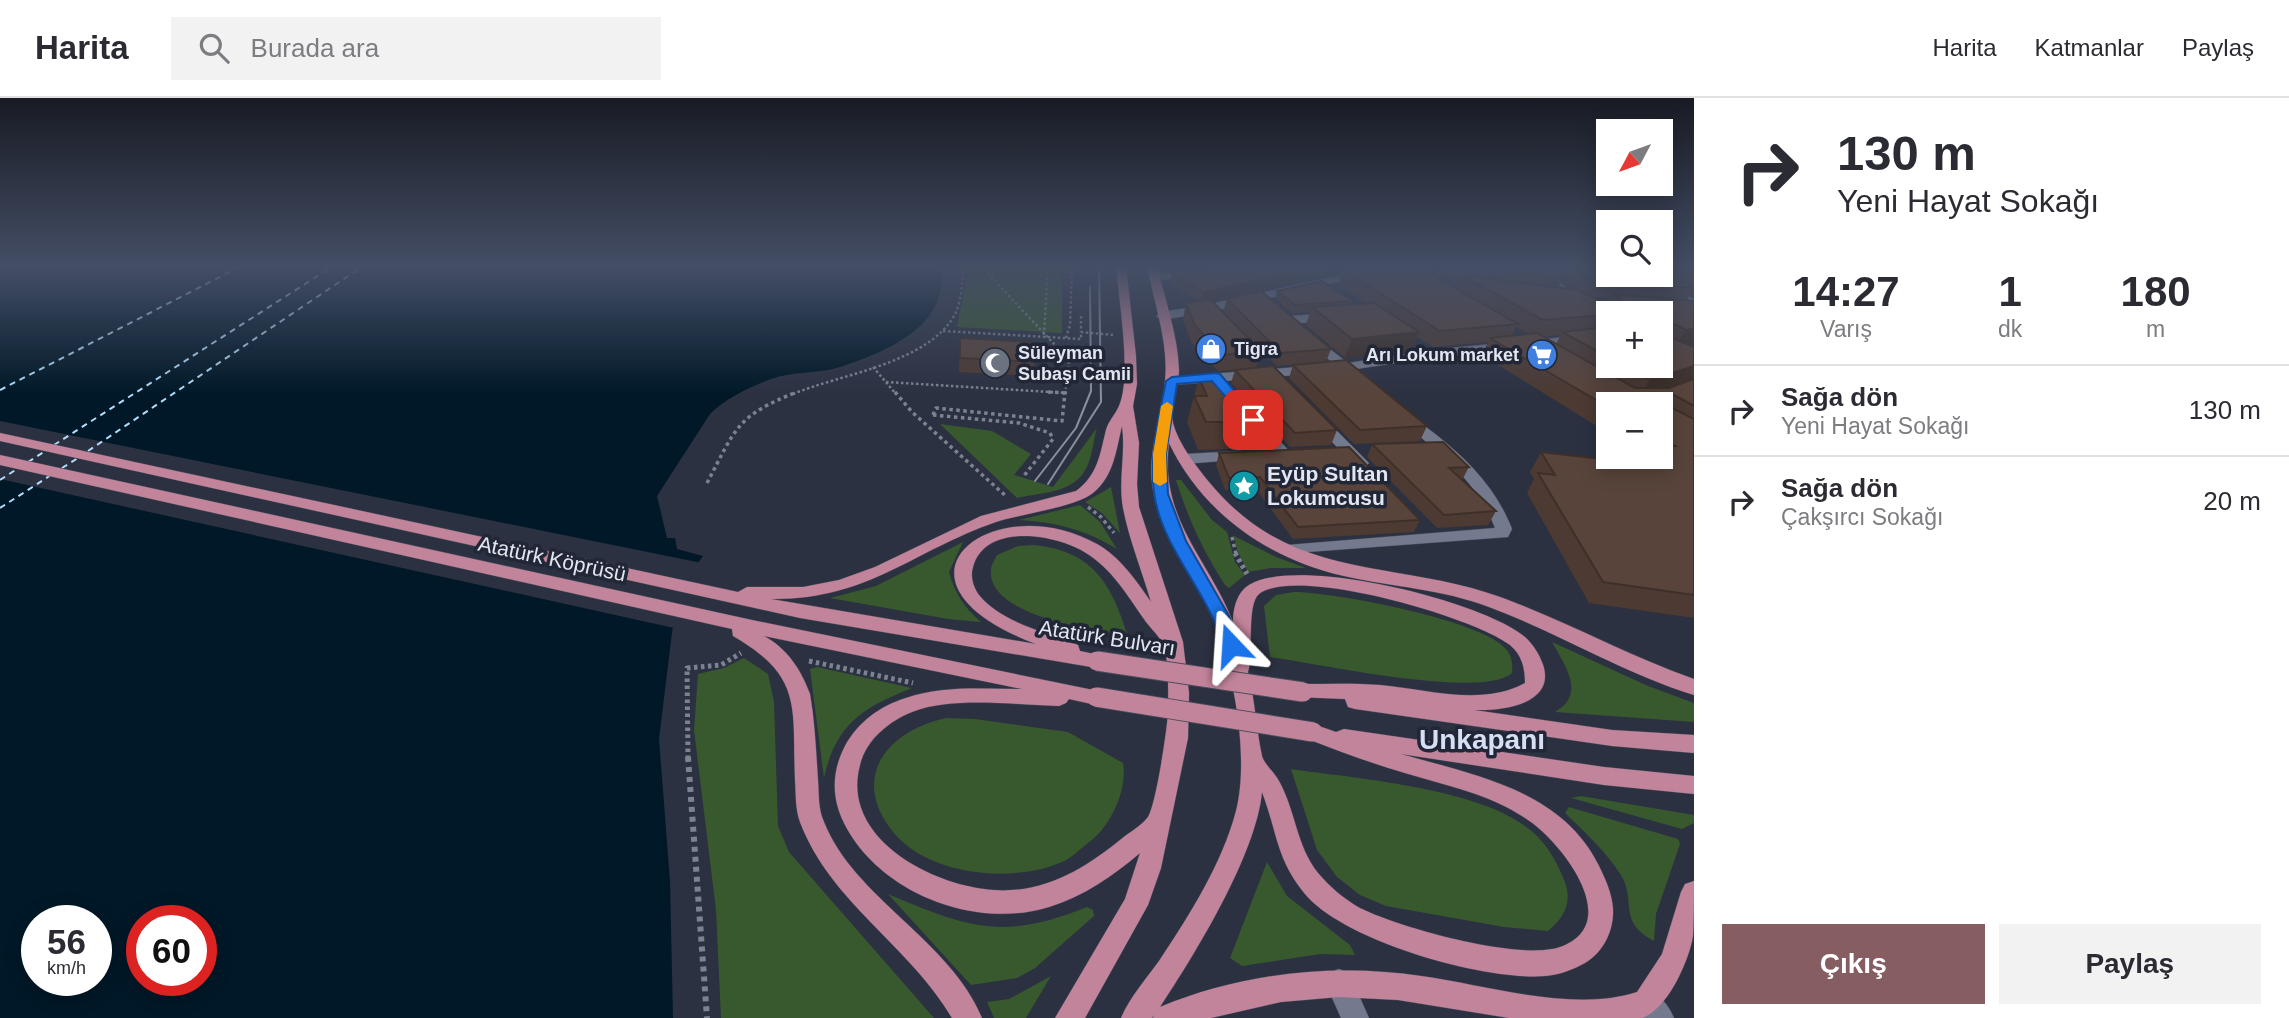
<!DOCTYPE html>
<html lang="tr">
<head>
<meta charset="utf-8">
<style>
	body { margin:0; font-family:Arial,sans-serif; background:#f2f2f3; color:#2b2b33; height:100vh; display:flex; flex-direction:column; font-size:26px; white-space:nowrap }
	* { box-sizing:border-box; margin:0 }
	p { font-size:23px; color:#7c7c81 }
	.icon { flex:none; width:38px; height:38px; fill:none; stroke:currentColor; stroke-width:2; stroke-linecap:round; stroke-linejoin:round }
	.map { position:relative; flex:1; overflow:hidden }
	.drawer { display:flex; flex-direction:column; background:#fff; width:595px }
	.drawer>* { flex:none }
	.top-card { background:#fff; color:#2b2b33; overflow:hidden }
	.needle { width:46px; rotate:229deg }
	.buttons { position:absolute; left:1596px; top:21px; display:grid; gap:14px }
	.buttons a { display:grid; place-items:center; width:77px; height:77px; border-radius:0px; background:#fff; box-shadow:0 4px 18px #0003; font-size:35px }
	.speed { position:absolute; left:21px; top:807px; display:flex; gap:14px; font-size:35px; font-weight:700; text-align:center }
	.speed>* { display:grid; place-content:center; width:91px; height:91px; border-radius:50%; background:#fff; box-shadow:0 4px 18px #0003; line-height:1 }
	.speed small { font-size:18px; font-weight:400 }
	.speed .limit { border:10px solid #d22; background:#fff; color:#111 }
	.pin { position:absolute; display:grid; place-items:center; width:60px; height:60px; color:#fff; margin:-30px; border-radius:14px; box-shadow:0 4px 10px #0006 }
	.me { position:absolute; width:77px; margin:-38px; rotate:340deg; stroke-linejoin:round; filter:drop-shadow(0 0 5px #0008) }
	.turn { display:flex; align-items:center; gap:24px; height:147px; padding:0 28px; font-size:32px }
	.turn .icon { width:91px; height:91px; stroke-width:2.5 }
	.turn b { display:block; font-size:49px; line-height:60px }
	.eta { display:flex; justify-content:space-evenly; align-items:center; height:119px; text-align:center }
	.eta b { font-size:42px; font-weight:700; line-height:49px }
	.primary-button { display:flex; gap:14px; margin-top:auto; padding:14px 28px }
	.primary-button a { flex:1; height:80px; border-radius:0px; background:#865d60; color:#fff; font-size:28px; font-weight:700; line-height:80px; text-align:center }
	.primary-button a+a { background:#f2f2f3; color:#2b2b33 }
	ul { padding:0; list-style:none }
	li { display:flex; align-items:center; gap:21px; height:91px; padding:0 28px; border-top:2px solid #e1e1e2 }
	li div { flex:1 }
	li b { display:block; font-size:26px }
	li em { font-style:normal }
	header { display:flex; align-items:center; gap:42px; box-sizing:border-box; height:98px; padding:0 35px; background:#fff; border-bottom:2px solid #e1e1e2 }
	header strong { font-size:33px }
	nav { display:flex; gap:38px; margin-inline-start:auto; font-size:24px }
	.search { width:490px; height:63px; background:#f2f2f3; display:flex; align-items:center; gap:18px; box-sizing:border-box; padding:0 24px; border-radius:0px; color:#7c7c81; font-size:26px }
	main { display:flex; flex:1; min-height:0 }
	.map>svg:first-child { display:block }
	.green { fill:#38582e }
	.water { fill:#001828; fill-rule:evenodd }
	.pier { fill:#2b3141 }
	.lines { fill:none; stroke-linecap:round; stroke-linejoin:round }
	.ferry { stroke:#b3ddfa; stroke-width:2; stroke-dasharray:6 5; stroke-linecap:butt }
	.minor-casing { stroke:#4a4e5c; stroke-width:1 }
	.major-casing { stroke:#4a4e5c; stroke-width:1 }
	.path-far3 { stroke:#7d8290; stroke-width:2.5; stroke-dasharray:2.5 2.5; stroke-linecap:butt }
	.path-far2 { stroke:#7d8290; stroke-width:3.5; stroke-dasharray:3.5 3.5; stroke-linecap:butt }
	.path-far1 { stroke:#7d8290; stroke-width:5; stroke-dasharray:3.5 3.5; stroke-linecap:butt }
	.path { stroke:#7d8290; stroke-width:6; stroke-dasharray:5 5; stroke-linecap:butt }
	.minor { fill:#737a8d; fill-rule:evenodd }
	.major { fill:#c2849b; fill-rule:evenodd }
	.tram { stroke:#8b909d; stroke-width:2 }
	.major-bridge-casing { stroke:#4a4e5c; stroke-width:21; stroke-linecap:butt }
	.major-bridge { stroke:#c2849b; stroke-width:19 }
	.wall { fill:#4c3a33; fill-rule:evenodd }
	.shaded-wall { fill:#3e3029 }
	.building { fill:#58443b; stroke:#3e3029; stroke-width:2 }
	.route { fill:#1a73e8; stroke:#114b97; stroke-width:2 }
	.slow { fill:#f59e0b }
	.labels { text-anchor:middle; stroke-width:7; stroke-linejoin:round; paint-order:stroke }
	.far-poi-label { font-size:18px; font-weight:bold; fill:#e2e6f1; stroke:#212737; text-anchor:start }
	.poi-label { font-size:21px; font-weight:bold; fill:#e2e6f1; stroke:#212737; text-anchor:start }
	.street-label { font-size:21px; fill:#e2e6f1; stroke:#212737 }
	.near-quarter-label { font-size:28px; font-weight:bold; fill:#d7dff5; stroke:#212737 }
</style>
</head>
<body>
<header>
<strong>Harita</strong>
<div class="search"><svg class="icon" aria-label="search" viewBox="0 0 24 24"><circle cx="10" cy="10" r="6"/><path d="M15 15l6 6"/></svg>Burada ara</div>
<nav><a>Harita</a><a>Katmanlar</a><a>Paylaş</a></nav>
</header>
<main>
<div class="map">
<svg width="1694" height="920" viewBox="0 0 1694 920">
	<rect width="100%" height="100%" fill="#2b3141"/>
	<g class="green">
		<path d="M969,168H1062V235L957,229Z"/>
		<path d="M940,326L992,333L1031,356L1014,377L1053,389L1097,330C1093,343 1092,363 1084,374C1071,395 1039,395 1017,400Z"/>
		<path d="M1176,382H1181L1212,422L1227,434L1235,464L1245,477L1229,490L1225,487C1203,453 1188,420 1176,382Z"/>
		<path d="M1111,389L1120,435L1102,415L1085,404Z"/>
		<path d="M1080,407L1100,424L1117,451C1086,432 1056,424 1019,422Z"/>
		<path d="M1234,438L1276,459L1306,470H1271L1248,474L1237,452Z"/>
		<path d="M963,444L949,474C955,496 964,509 981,524L948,521L830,500L876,488Z"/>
		<path d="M1034,447C1093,453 1112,486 1128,539C1097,534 986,517 991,472C991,467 995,461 997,457L1018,448Z"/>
		<path d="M1294,494C1333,494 1481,522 1505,550C1512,557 1513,566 1512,575C1482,602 1316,565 1270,559L1264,508L1276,497Z"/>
		<path d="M1552,544L1648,588L1694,605V624L1555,614C1559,611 1566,607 1568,602C1579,585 1560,559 1552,544Z"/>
		<path d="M744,560L768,576L774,604L778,728L789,754L934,920H721L716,812L694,632L698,576L724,570Z"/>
		<path d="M817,569L912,590C864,609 836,625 824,680L810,571Z"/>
		<path d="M947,620L975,621L1068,634L1123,665C1128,692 1110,730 1088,745C1080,751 1072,760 1062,764C1012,786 924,778 890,730C850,676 891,631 947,620Z"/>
		<path d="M1291,671C1358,681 1488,690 1536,737C1548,749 1556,763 1562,777C1574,801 1566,818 1548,833L1504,829L1386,808L1360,797L1337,779L1317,752Z"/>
		<path d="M1581,698L1694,717V725L1682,731L1571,700Z"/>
		<path d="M1569,709L1678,741L1680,746L1656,816L1654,843C1617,823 1637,805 1621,777C1606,754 1585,734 1565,715Z"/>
		<path d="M1267,764L1287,798L1350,847L1355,857L1320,856L1242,868L1230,860Z"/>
		<path d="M888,796C969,830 1002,843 1087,809L1093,812L1094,818L1035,870L1017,880L971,887Z"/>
		<path d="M1051,878L1026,920H994L987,904L1009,901Z"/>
	</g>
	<path class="water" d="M0,168H940C952,227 886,254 840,269C818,276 793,273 771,281C750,289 726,300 710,316L657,398L667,440H675L677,451L703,458L677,494L659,641L670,783L673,920H0ZM37,822H96V882H37ZM142,822H201V882H142Z"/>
	<path class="pier" d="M0,323L702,465L680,496L674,530L0,381Z"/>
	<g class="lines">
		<g class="ferry">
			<path d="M0,292L241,168"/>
			<path d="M54,347L333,168"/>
			<path d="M88,353L363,168"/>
			<path d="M28,364L47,352"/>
			<path d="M62,370L78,360"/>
			<path d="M0,382L17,371"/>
			<path d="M0,410L51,377"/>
		</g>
		<g class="minor-casing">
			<g id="minor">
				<path d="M1550,168L1547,171L1582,205L1608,217V226L1574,209L1535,171L1537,168Z"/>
				<path d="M1364,172L1369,175L1368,177L1210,214L1162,222L1156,218L1162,214L1210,206Z"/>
				<path d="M1193,174L1198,177L1197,179L1154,182L1149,179L1154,176Z"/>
				<path d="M1640,177H1652L1694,201V209Z"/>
				<path d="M1332,215L1338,219L1336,222L1290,226L1284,222L1290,218Z"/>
				<path d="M1608,235V243L1430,260L1356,271L1363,278L1356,282L1342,273L1226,283L1289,353L1292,356L1284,361L1279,359L1213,284L1172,287L1165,283L1172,279L1334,266L1309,245L1307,242L1313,238L1348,265L1430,252Z"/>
				<path d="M1407,317C1417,319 1425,329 1434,335C1468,362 1496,390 1512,431L1508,439L1281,456L1278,452L1281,448L1287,447L1495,430C1477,383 1440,355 1402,324L1400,321Z"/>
				<path d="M1319,319L1324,320L1369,365L1366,368H1356L1314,326L1312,323Z"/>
				<path d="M1241,353L1246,355L1249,358L1246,361L1185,366L1177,361L1185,356Z"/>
				<path d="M1339,871L1349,875L1369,920H1341L1325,884L1329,875Z"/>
				<path d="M1646,891C1660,897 1668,906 1674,920H1641L1632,905L1636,895Z"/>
			</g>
		</g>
		<g class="major-casing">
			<g id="major">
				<path d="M1116,168H1126L1136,258L1137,286L1133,308L1139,345L1137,386L1139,409L1183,544L1189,595L1188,640L1161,770L1148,807L1085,920H1055L1125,801L1140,755C1113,778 1084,798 1049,809C975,832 879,795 844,725C831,699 832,673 845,648C858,624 880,608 906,600C943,587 984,591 1022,591L764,538C788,551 801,572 810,596C815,625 816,653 818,682C819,696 818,711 824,724C854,800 950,842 982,920H952C910,848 830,804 800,724C795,711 796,695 795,682C792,609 804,579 733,538L732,531L0,367V357L752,522L1103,594L1106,599L1103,604L1096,607L1069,601L1066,605L1059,608C1016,607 952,598 912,614C889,623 866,642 860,667C840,740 932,788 993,792C1045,796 1086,770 1125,738C1132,733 1143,726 1148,719C1156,706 1167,633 1168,615C1168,598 1170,558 1162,545C1158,536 1149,529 1144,521C1127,497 1112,471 1086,455C1057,436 985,424 973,469C970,478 973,489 979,497C1002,525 1046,534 1078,547L1080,553L1104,558L1107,563L1104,568L1097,570L800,520L0,343V335L738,494L747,489H803L839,482L875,469L981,418L1076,393C1098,377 1100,356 1106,332C1109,322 1115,317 1119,308C1132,278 1119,203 1116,168ZM1122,328C1126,355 1118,382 1123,410C1129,441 1142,473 1151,504C1136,482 1120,459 1097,446C993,388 869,483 1036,546L771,501C868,502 912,453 996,424C1020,416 1076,409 1093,395C1114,378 1116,352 1122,328Z"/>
				<path d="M1147,168H1157C1165,202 1178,237 1179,272C1179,287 1170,313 1173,325C1178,345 1196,368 1209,384C1293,486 1393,460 1503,500C1568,524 1629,558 1694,581V597C1623,575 1559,535 1489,509C1442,491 1393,489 1344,478C1269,461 1203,416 1169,345C1159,421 1208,460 1233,524C1233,511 1237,494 1249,487C1298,457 1482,503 1525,539C1534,547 1541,559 1544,570C1553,607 1501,613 1474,612L1612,632L1694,637V655L1612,648L1355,611L1348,609L1345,601L1296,599L1293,594L1296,589L1303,586C1329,586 1354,585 1380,587C1426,591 1482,609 1525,585C1525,570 1522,557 1510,547C1474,519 1296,467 1259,496C1246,507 1254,556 1248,574C1255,602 1256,630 1262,658C1264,666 1275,675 1279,683C1296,714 1296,747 1318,775C1330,789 1343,800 1358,809C1396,829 1524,865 1563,848C1624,823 1560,743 1528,722C1491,696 1447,688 1405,675C1371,665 1338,653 1305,640L1302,634L1305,628L1313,626L1336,634L1344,631L1604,669L1694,678V696L1604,687L1401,656C1473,677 1560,691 1598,766C1605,780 1612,795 1613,811C1614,834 1602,857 1581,867C1570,873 1557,877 1545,878C1484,883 1344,843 1305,796C1276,761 1277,733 1262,694C1256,757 1195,856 1160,909C1242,875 1334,865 1421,878C1487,887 1573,915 1637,894L1662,856L1681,794L1685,786L1694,783C1694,800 1694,821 1693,838C1689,863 1667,912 1642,920H1509L1398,902L1339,899L1281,904L1211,920H1153L1154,917L1152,920H1121C1130,899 1146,881 1159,863C1189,818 1222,766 1236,713C1251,654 1231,555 1204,501C1186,467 1162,435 1154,397C1145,357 1162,321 1165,283C1169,245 1154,205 1147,168Z"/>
			</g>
		</g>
		<g class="path-far3">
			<path d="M981,168L1069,262L1065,296"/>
			<path d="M1081,218V234"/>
			<path d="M943,233L1081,241V234L1113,237"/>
			<path d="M1044,237L1048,168"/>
			<path d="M1066,240L1070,227L1072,168"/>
			<path d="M873,269L896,296"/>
			<path d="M886,284L1067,295"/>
			<path d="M793,296C841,276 929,265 955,216C962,202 962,183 964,168"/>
		</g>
		<g class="path-far2">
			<path d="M895,294L912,314L1007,399"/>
			<path d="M1048,294L1067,295"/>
			<path d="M933,317L936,310L1062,323L1065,294"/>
			<path d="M933,317L1019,325L1050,335L1053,341L1023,379"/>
			<path d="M707,385C736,330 736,318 797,294"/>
			<path d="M1088,409L1101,419L1114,435"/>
			<path d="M1232,439L1236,456"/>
		</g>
		<g class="path-far1">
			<path d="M1235,455L1247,476"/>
			<path d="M809,563L913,585"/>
			<path d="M688,661L687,570L721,567L741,555"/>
		</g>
		<path class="path" d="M688,659L707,920"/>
		<use href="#minor" class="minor"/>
		<use href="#major" class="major"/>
		<g class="tram">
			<path d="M1035,383L1076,330L1091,293L1090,189"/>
			<path d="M1048,386L1101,304L1099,168"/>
		</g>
		<g class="major-bridge-casing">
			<g id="major-bridge">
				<path d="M1097,563L1303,594"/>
				<path d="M1096,599L1313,634"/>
			</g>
		</g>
		<use href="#major-bridge" class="major-bridge"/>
	</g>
	<g class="wall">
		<path d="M1192,168H1233L1193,170Z"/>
		<path d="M1298,168H1608L1661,177V168H1694V199L1690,197L1687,202L1694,203V247H1691L1694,249V520L1589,505L1527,395L1534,381L1530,374L1541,354L1607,362L1609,359H1661V306H1608V335L1482,257L1488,244L1433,249L1417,239L1411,252L1345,260L1306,227L1310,214L1292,215L1275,201L1277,193L1353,203L1352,207L1366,206L1338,187L1342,174L1323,178ZM1435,179L1459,183L1456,190ZM1562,182L1572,191L1558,190ZM1591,199L1610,200L1607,206ZM1608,215H1661V268H1608ZM1516,229L1529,236L1512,238ZM1561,237L1556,246L1543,239Z"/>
		<path d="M1305,173L1302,183L1210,202L1261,253L1256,270L1337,332L1331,347L1290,349L1231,285L1235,272L1218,273L1191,244L1183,221L1186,205L1200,203L1170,186L1172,176Z"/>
		<path d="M1227,201L1331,251L1326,264L1427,328L1420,343L1354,346L1289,280L1293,267L1277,268L1223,214Z"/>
		<path d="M960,240L1035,264L1033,278L959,274Z"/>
		<path d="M1199,280L1239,324L1231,351L1198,352L1187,324Z"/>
		<path d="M1372,346L1469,369L1462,382L1496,413L1488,427L1437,430L1367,359Z"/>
		<path d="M1219,355L1420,422L1414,434L1293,441L1256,391L1225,392L1216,367Z"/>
	</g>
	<g class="shaded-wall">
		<path d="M1327,168H1367L1343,172L1342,174L1323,178Z"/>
		<path d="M1434,168H1439L1434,178L1429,180Z"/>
		<path d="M1305,173L1302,183L1201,204L1203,194Z"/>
		<path d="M1694,231V247L1675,249L1686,232Z"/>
		<path d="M1419,234L1411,252L1345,260L1352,241Z"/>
		<path d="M1694,268V281L1639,300L1650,282Z"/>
	</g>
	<g class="building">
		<path d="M1260,168H1292L1305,173L1203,194L1172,176Z"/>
		<path d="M1359,168H1412L1434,178L1518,226L1440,233L1343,172Z"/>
		<path d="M1475,168H1553L1563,179L1510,174Z"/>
		<path d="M1573,168H1608V177H1661V170L1694,190L1587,181Z"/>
		<path d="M1678,168H1694V178Z"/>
		<path d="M1461,177L1578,192L1618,212L1620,200L1612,196L1694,203V231L1686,232L1672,225L1669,228L1670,239L1694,249V268L1650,282L1625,268H1661V215H1608V217L1543,222Z"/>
		<path d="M1322,183L1353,203L1295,207L1277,193Z"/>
		<path d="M1261,193L1331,251L1281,255L1227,201Z"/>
		<path d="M1210,201L1261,253L1223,257L1195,228L1186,205Z"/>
		<path d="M1374,205L1419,234L1352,241L1312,209Z"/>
		<path d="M1608,229V259L1562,234Z"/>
		<path d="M1537,235L1635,290H1669L1694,281V308L1674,297L1670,299V309L1694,321V497L1603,484L1538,375L1555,377L1541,354L1635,365L1628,359H1661V348H1675L1661,340V306H1608V309L1490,240Z"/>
		<path d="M960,240L1032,244L1035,264L960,260Z"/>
		<path d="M1346,262L1427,328L1360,332L1293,267Z"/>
		<path d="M1273,268L1337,332L1295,335L1235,272Z"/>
		<path d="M1214,274L1239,324H1206L1194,298H1207L1199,280Z"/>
		<path d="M1443,344L1469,369L1449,370L1496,413L1444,417L1372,346Z"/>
		<path d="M1349,349L1420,422L1298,429L1260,379L1229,380L1219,355Z"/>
	</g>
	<linearGradient id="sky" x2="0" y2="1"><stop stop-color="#181b24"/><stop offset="0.57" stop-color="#444e65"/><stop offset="1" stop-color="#444e65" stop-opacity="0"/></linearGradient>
	<rect width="1694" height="297" fill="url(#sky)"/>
	<path class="route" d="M1216,275L1220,276L1259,322L1253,326L1248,325L1212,283L1177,286L1166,356L1168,396L1186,443L1229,518L1240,547L1237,551H1225C1218,540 1217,527 1211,516C1192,477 1160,439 1154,395C1149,357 1159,319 1166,283L1172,279Z"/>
	<path class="slow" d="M1167,304L1173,308L1166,356L1167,384L1160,388L1153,384V356L1161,308Z"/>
	<defs>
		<g id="shop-disc" transform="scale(1.575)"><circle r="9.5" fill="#3f7fe0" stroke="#212737"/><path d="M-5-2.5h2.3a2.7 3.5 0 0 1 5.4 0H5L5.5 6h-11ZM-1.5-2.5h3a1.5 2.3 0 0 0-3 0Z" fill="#fff"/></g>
		<g id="supermarket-disc" transform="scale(1.575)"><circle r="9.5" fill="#3f7fe0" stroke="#212737"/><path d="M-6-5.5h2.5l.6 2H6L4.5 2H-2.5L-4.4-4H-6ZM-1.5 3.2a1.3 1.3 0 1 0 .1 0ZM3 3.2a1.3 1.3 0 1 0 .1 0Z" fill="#fff"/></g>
		<g id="mosque-disc" transform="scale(1.575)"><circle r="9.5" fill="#6b7280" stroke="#212737"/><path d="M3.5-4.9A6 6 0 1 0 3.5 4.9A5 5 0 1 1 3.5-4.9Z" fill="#fff"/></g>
		<g id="sight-disc" transform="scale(1.575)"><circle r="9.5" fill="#0f9aa8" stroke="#212737"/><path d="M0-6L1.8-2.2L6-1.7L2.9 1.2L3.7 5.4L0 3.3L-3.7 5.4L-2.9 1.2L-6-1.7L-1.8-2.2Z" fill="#fff"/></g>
	</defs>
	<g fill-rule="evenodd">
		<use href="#shop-disc" x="1211" y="251"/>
		<use href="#supermarket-disc" x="1542" y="257"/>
		<use href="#mosque-disc" x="995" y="265"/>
		<use href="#sight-disc" x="1244" y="388"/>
	</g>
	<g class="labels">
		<g class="far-poi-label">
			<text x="1234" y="257">Tigra</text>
			<text x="1018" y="261">Süleyman<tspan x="1018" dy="21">Subaşı Camii</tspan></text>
			<text x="1519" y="263" text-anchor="end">Arı Lokum market</text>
		</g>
		<g class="poi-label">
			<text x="1267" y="383">Eyüp Sultan<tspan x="1267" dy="24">Lokumcusu</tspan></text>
		</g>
		<g class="street-label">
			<text transform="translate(552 461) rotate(12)" y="7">Atatürk Köprüsü</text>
			<text transform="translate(1107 540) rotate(9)" y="7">Atatürk Bulvarı</text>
		</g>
		<g class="near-quarter-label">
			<text x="1482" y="651">Unkapanı</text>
		</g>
	</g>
</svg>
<div class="buttons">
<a><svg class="needle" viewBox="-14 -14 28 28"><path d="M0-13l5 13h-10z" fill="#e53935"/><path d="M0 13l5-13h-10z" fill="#7c7c81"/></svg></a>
<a><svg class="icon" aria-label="search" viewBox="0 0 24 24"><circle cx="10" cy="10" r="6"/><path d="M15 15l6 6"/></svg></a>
<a>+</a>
<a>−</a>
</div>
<div class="speed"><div>56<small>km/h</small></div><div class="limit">60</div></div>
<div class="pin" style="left:1253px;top:322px;background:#d93025"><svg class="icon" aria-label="arrive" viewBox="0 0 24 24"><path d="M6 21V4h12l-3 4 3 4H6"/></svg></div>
<svg class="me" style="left:1231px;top:547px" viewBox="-20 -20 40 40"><path d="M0-17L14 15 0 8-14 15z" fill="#1a73e8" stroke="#fff" stroke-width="4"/></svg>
</div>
<section class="drawer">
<div class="top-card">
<div class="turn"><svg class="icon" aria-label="right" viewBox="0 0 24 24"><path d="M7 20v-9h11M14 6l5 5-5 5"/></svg><div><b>130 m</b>Yeni Hayat Sokağı</div></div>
</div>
<div class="eta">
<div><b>14:27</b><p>Varış</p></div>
<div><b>1</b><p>dk</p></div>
<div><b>180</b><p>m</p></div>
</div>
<ul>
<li><svg class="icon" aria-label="right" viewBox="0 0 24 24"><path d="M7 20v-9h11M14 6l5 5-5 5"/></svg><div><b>Sağa dön</b><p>Yeni Hayat Sokağı</p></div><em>130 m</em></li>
<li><svg class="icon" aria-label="right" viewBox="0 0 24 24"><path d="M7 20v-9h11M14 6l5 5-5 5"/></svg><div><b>Sağa dön</b><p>Çakşırcı Sokağı</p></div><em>20 m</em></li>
</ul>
<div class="primary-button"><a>Çıkış</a><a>Paylaş</a></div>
</section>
</main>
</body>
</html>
